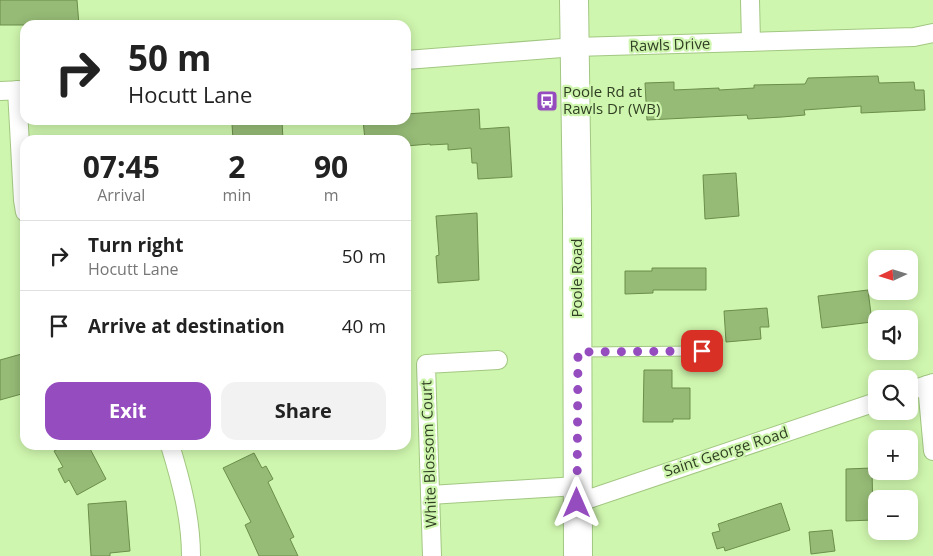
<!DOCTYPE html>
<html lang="en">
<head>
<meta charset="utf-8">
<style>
	body { margin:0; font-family:"Open Sans",sans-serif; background:#f2f2f2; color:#222; height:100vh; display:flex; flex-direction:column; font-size:19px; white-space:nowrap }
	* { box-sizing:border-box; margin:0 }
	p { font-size:16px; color:#767676 }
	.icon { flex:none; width:28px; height:28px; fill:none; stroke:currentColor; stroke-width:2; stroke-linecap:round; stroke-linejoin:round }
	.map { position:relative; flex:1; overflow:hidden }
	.details { position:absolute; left:20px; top:135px; width:391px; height:315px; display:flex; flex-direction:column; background:#fff; border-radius:15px; box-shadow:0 2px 12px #0003 }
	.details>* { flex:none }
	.banner { position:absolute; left:20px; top:20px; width:391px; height:105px; border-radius:15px; box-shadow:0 2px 12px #0003; background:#fff; color:#222; overflow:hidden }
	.needle { width:32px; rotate:266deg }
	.tools { position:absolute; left:868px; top:250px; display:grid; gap:10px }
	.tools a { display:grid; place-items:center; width:50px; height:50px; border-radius:10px; background:#fff; box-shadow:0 2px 12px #0003; font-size:25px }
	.pin { position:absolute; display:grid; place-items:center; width:42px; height:42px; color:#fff; margin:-21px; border-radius:10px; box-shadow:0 2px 8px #0006 }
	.me { position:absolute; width:55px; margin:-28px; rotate:0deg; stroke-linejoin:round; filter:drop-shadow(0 0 4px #0008) }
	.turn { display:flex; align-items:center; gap:18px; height:105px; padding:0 25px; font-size:22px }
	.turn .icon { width:65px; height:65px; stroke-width:2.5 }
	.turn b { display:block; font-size:35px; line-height:42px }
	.eta { display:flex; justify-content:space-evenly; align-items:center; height:85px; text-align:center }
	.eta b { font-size:30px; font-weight:700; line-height:35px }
	.button { display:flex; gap:10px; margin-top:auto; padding:10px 25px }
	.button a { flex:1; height:58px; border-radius:15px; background:#954cbf; color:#fff; font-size:20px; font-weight:700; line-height:58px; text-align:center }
	.button a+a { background:#f2f2f2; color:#222 }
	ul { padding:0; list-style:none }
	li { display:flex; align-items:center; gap:15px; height:70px; padding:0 25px; border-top:1px solid #e0e0e0 }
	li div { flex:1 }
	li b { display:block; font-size:19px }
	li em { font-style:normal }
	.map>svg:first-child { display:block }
	.building { fill:#96bb76; stroke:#6b8e4b }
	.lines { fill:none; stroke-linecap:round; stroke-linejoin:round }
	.service-casing { stroke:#a2c782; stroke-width:11 }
	.minor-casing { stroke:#a2c782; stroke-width:20 }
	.primary-casing { stroke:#a2c782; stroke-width:30 }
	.service { stroke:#fff; stroke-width:9 }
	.minor { stroke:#fff; stroke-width:18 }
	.primary { stroke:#fff; stroke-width:28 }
	.route { stroke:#954cbf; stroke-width:9; stroke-dasharray:0 16.2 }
	.labels { text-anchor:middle; stroke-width:4.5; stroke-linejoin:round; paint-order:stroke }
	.street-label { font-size:15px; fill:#303f23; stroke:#cff6ae }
	.poi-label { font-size:15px; fill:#303f23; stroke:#cff6ae; text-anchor:start }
</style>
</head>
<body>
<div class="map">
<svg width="933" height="556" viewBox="0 0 933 556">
	<rect width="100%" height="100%" fill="#cff6ae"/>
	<g class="building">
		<path d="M0,0H77L79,25H0Z"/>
		<path d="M878,76L879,83L914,82L915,90H924L925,110L861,113V106L804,110L805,115L782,117L748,119L747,115L647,120L645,83L674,82V90L719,88V90L754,88V85L805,84L808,78Z"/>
		<path d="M479,109L480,129L509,127L512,177L478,179L477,163H472L471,148L448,150V144L430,145V144L406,146V140H365L363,120H406V114Z"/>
		<path d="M282,121L283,140H233L232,124Z"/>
		<path d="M736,173L739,216L705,219L703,175Z"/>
		<path d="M477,213L479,280L438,283L436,256L439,255L436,216Z"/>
		<path d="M652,268H706V290H653V293L625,294V271H652Z"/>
		<path d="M868,290L872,322L822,328L818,296Z"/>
		<path d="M767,308L769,327H760L761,339L726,342L724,311Z"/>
		<path d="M25,353V393L0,400V360Z"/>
		<path d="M644,370H672V388H690V419H673V422H643Z"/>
		<path d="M66,445H88L106,479L77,495L69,480L65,483L58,469L63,467L54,451Z"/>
		<path d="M254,453L262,468L266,466L273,479L268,482L294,537L290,539L298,556H259L245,525L251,522L223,468Z"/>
		<path d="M872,468L873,520L846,521V469Z"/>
		<path d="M126,501L130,551L110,553V556H91L88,504Z"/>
		<path d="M781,503L790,530L725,551L724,547L717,549L712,533L720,531L718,524Z"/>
		<path d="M832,530L835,551L811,554L809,532Z"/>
	</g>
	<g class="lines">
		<g class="service-casing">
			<path id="service" d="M580,352L702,351"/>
		</g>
		<g class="minor-casing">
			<g id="minor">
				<path d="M750,0L751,42"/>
				<path d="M406,60L575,47L914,37L933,33"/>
				<path d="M17,90L23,200L25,212"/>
				<path d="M0,91L25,90"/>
				<path d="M927,385L933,451"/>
				<path d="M909,391L933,383"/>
				<path d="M170,445C181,481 191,518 191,556"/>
				<path d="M430,495L577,486"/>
				<path d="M577,503L876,402"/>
				<path d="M432,556L426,364L498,360"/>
			</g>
		</g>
		<g class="primary-casing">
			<path id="primary" d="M574,0L577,210L578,556"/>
		</g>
		<use href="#service" class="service"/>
		<use href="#minor" class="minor"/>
		<use href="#primary" class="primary"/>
	</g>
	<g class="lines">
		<path class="route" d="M577,503L578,352L702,351"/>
	</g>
	<defs>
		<g id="bus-square" transform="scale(1.125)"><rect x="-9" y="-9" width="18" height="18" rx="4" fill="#954cbf" stroke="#cff6ae"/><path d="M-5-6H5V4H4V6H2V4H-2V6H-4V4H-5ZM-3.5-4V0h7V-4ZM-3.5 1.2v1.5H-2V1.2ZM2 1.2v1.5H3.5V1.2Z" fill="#fff"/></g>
	</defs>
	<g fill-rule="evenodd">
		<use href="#bus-square" x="547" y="101"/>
	</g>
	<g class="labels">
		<g class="street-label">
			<text transform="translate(670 45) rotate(-2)" y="5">Rawls Drive</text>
			<text transform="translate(577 278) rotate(-90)" y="5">Poole Road</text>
			<text transform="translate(726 452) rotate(-18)" y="5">Saint George Road</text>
			<text transform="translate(429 454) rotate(-92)" y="5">White Blossom Court</text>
		</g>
		<g class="poi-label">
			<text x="563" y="97">Poole Rd at<tspan x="563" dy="17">Rawls Dr (WB)</tspan></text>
		</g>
	</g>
</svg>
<div class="tools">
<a><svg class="needle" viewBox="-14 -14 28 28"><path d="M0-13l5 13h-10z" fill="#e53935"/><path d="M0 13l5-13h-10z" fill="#767676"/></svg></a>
<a><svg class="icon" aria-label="sound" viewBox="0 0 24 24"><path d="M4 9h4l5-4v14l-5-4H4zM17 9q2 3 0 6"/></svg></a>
<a><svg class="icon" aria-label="search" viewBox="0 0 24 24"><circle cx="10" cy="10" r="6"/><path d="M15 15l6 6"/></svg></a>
<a>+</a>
<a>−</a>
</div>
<div class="pin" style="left:702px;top:351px;background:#d93025"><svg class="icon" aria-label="arrive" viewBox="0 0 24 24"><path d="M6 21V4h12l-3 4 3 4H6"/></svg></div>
<svg class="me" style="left:577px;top:503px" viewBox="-20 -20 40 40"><path d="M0-17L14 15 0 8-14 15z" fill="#954cbf" stroke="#fff" stroke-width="4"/></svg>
<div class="banner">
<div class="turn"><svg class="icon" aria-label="right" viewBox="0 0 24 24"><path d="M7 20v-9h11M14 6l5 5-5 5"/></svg><div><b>50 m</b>Hocutt Lane</div></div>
</div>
<section class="details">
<div class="eta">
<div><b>07:45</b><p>Arrival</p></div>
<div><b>2</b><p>min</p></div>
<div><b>90</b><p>m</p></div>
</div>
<ul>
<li><svg class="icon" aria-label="right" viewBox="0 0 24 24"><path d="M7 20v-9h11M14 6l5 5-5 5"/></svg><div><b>Turn right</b><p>Hocutt Lane</p></div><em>50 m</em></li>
<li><svg class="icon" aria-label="arrive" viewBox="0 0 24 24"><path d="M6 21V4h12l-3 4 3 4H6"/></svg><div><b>Arrive at destination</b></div><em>40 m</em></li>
</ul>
<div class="button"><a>Exit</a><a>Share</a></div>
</section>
</div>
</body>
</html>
